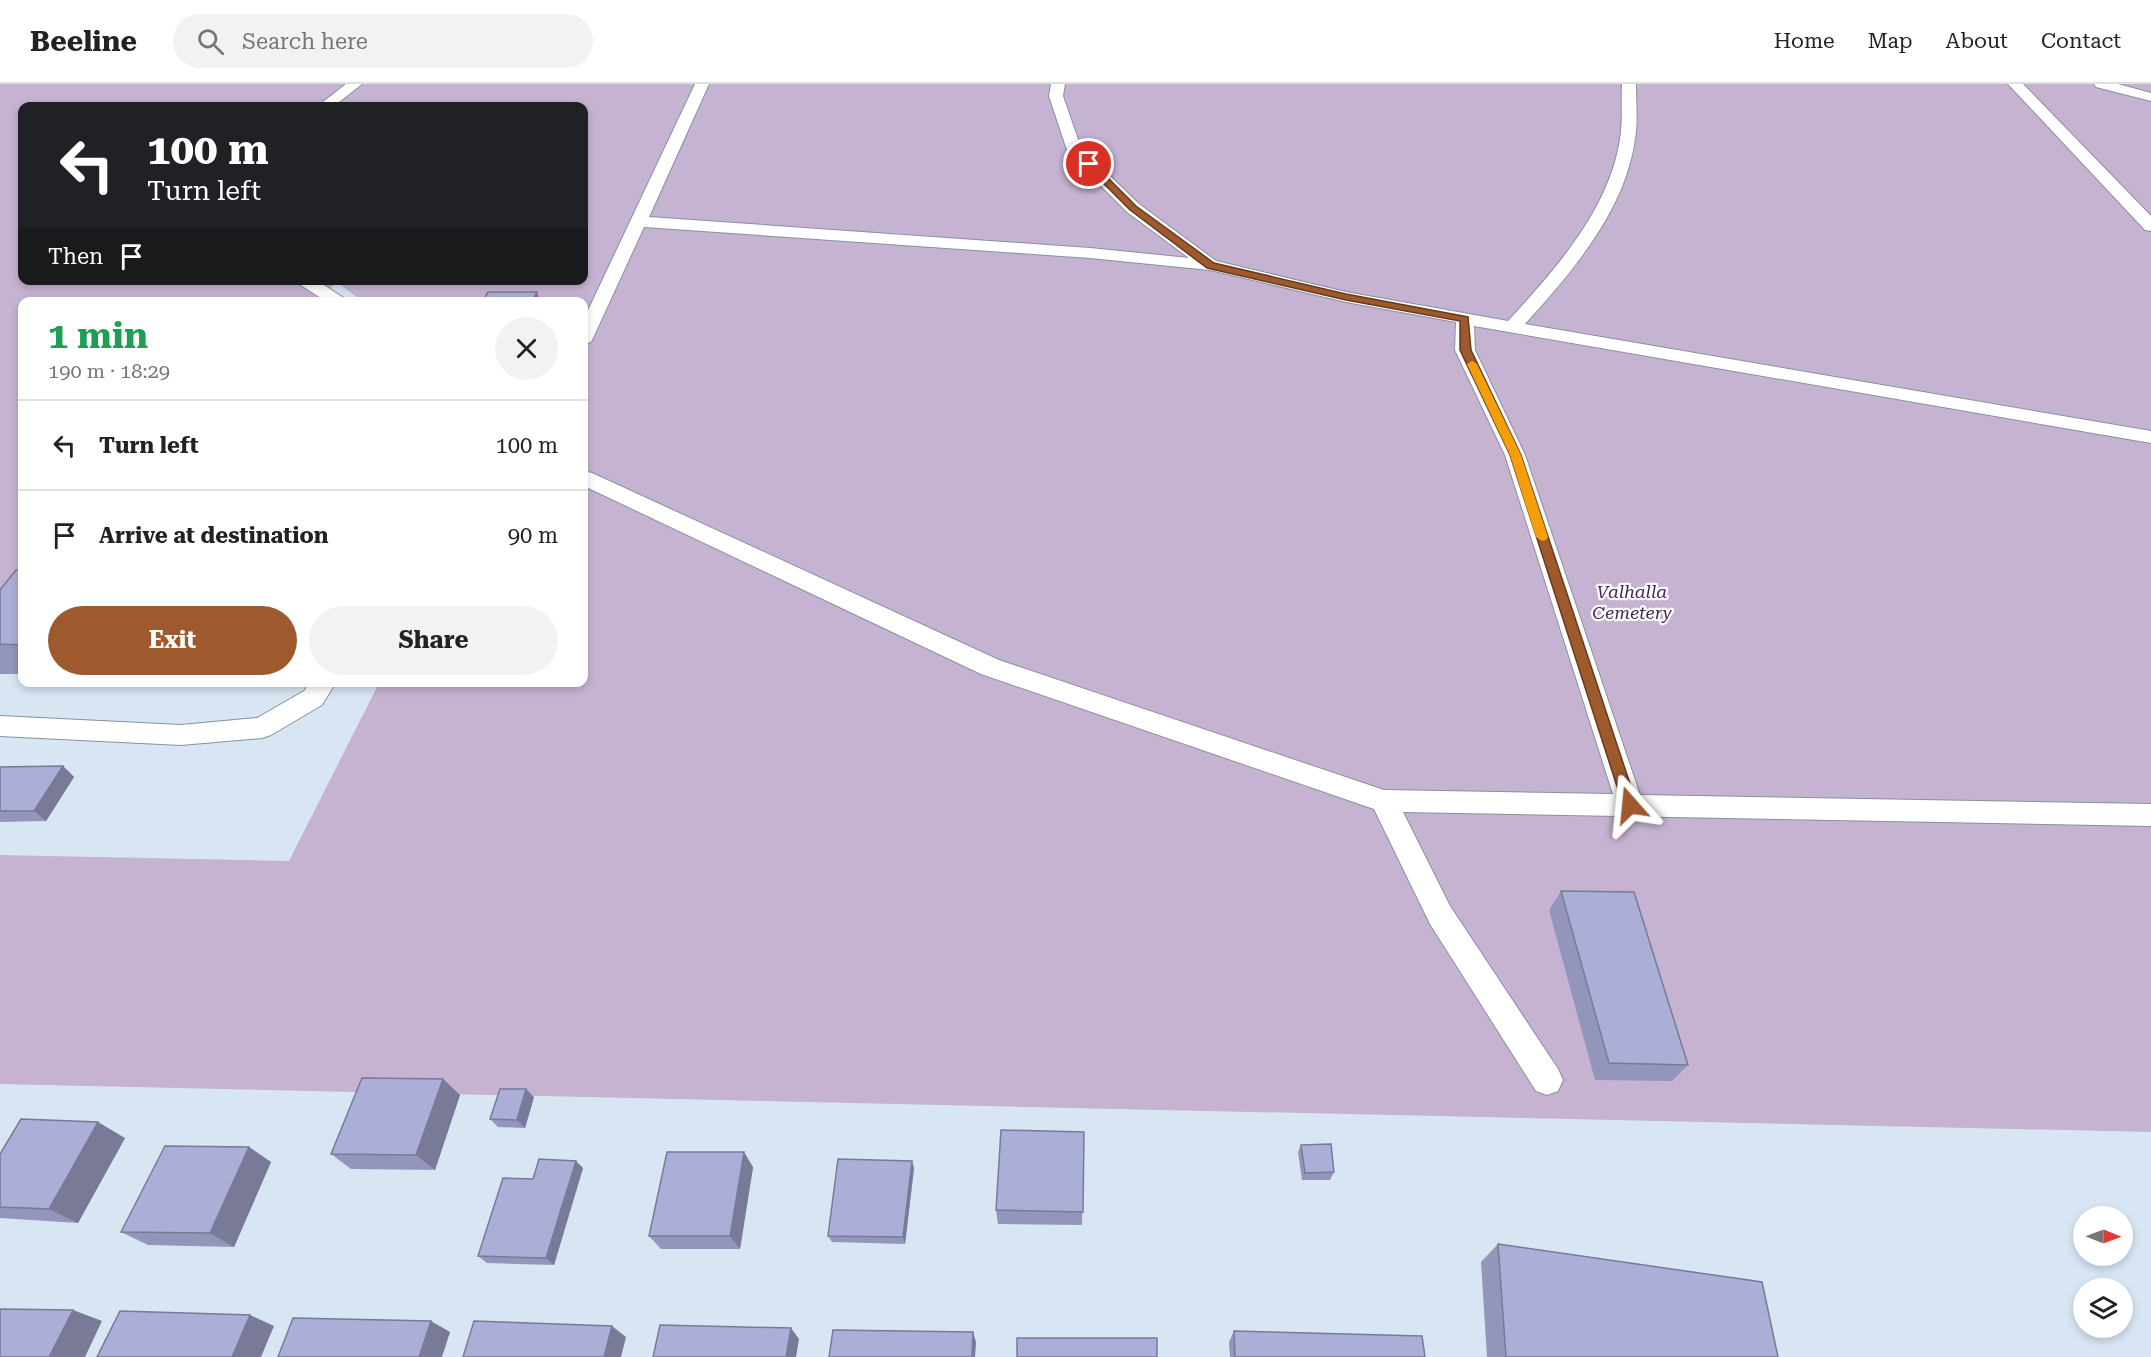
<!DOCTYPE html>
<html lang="en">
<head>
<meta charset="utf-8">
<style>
	body { margin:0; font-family:"Roboto Serif",serif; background:#f2f2f2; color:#222; height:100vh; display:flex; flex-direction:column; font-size:22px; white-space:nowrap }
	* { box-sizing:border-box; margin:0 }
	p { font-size:20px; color:#767676 }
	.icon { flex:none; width:33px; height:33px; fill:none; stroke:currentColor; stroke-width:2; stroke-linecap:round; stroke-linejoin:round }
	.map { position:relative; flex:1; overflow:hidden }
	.details { position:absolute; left:18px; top:213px; width:570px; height:390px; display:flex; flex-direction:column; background:#fff; border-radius:12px; box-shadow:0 3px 9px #0003 }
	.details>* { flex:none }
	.banner { position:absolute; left:18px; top:18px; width:570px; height:183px; border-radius:12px; box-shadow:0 3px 9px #0003; background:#202124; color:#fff; overflow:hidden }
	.needle { width:39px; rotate:91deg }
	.fabs { position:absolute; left:2073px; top:1122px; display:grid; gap:12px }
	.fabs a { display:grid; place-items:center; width:60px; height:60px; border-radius:50%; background:#fff; box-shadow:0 3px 9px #0003; font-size:30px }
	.pin { position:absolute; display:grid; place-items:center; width:51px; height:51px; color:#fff; margin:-26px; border:3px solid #fff; border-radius:50%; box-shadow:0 2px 6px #0007 }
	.me { position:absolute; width:66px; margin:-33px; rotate:342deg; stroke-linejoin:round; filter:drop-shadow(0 0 4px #0008) }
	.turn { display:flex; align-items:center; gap:21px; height:126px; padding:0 30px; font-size:27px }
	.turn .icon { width:78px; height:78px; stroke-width:2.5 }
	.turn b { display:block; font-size:42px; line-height:51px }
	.then { display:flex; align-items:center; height:57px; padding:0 30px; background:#0003; gap:12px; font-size:22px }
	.round { display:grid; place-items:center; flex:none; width:63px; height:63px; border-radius:32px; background:#f2f2f2 }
	.summary { display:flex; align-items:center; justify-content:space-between; height:102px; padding:0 30px }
	h1 { font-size:36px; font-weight:700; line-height:45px; color:#1e9e55 }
	.primary-button { display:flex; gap:12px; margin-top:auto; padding:12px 30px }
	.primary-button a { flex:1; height:69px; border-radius:36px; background:#9e5a2c; color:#fff; font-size:24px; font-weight:700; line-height:69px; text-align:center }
	.primary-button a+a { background:#f2f2f2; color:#222 }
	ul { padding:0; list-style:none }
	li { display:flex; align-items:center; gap:18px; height:90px; padding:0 30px; border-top:2px solid #e0e0e0 }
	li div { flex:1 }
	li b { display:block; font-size:22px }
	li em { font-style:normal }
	header { display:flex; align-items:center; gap:36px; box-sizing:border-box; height:84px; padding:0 30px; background:#fff; border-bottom:2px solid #e0e0e0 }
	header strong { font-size:28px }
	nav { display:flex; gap:33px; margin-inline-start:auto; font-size:21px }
	.search { width:420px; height:54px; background:#f2f2f2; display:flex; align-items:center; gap:15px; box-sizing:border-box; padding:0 21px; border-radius:33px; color:#767676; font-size:22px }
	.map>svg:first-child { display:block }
	.green { fill:#c6b3d2; fill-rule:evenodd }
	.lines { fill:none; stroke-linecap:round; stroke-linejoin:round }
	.service-casing { stroke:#86929e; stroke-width:2 }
	.service { fill:#fff; fill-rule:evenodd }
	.wall { fill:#9396ba }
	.shaded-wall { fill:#787a97 }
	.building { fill:#abafd8; stroke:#787a97; stroke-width:1.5 }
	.route { fill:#9e5a2c; stroke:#673a1d; stroke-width:1.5 }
	.slow { fill:#f59e0b }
	.labels { text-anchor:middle; stroke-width:4.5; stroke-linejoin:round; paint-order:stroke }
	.park-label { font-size:18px; font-style:italic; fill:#452555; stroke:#fff }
</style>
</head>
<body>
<header>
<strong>Beeline</strong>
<div class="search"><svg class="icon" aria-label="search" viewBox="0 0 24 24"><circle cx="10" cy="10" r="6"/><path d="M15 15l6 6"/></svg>Search here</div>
<nav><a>Home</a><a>Map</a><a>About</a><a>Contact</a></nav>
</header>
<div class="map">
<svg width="2151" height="1273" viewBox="0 0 2151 1273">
	<rect width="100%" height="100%" fill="#d8e6f3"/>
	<path class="green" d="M0,0H2151V1048L0,1000V771L289,777L379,599L584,598V218L362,217L337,198L317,217L22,218V512L0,534ZM22,22H584V196H22Z"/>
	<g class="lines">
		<g class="service-casing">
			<g id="service">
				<path d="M346,0H362L334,22H318Z"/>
				<path d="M695,0H709L649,133L1090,164L1189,174L1127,128L1068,69L1049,12L1051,0H1065L1063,12L1081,64L1139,120L1216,177L1346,208L1508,237C1555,186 1609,126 1620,55C1623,37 1621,18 1622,0H1636C1636,18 1638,37 1635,55C1625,127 1572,188 1525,240L2151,347V359L1474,242L1475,266L1525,371L1640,711L2151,720V742L1403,728L1450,822L1558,985L1563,996L1558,1007L1547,1011L1536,1007L1430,840L1374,725L981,590L584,402V387L592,389L999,576L1384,706L1613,710L1505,371L1455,266L1456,238L1346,218L1210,186L1090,174L644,143L593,254L591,258L584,260V235Z"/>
				<path d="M2008,0H2023L2151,132V147L2145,146Z"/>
				<path d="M2094,0H2118L2151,9V17L2096,3Z"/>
				<path d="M293,196H316L350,218H327Z"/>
				<path d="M310,598H336L322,621L271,651L262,654L181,661L0,652V632L181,641L257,634L304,607Z"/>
			</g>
		</g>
		<use href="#service" class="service"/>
	</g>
	<g class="wall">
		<path d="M22,486V590H0V506Z"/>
		<path d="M63,682L74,693L46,737L0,738V683Z"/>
		<path d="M1561,807L1688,981L1672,997L1595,996L1549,826Z"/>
		<path d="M443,995L460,1011L435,1086L351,1085L331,1070Z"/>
		<path d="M534,1013L525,1044L498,1043L490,1035Z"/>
		<path d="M1084,1048L1082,1141L998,1140L996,1126Z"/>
		<path d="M125,1054L78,1139L0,1134V1070Z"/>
		<path d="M1301,1061L1334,1088L1330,1096H1302L1298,1068Z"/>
		<path d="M249,1063L271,1078L234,1163L148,1161L121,1148Z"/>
		<path d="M753,1083L740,1165H661L649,1152Z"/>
		<path d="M583,1084L554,1181L487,1179L478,1172L533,1095Z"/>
		<path d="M914,1084L905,1160L832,1158L828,1152Z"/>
		<path d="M1498,1160L1778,1273H1487L1481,1178Z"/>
		<path d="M1234,1247L1425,1273H1230L1229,1258Z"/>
	</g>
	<g class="shaded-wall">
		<path d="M537,208L540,218H532Z"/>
		<path d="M63,682L74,693L46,737L34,727Z"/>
		<path d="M443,995L460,1011L435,1086L416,1071Z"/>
		<path d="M526,1005L534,1013L525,1044L517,1036Z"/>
		<path d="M98,1038L125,1054L78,1139L49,1125Z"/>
		<path d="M249,1063L271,1078L234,1163L210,1149Z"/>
		<path d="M744,1068L753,1083L740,1165L730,1152Z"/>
		<path d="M576,1077L583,1084L554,1181L546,1174Z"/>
		<path d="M912,1077L914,1084L905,1160L903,1153Z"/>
		<path d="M73,1226L102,1237L85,1273H49Z"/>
		<path d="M250,1231L274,1242L261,1273H232Z"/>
		<path d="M431,1237L450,1248L442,1273H419Z"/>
		<path d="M612,1242L626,1253L621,1273H604Z"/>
		<path d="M791,1244L799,1255L796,1273H786Z"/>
		<path d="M973,1248L976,1258L975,1273H972Z"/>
	</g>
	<g class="building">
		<path d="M488,208H537L532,218H482Z"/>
		<path d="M16,486H22V561L0,560V506Z"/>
		<path d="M63,682L34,727H0V683Z"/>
		<path d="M1561,807L1634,808L1688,981L1609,979Z"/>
		<path d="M362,994L443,995L416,1071L331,1070Z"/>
		<path d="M500,1005H526L517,1036L490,1035Z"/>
		<path d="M21,1035L98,1038L49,1125L0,1123V1070Z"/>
		<path d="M1001,1046L1084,1048L1083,1128L996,1126Z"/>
		<path d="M1331,1060L1334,1088L1305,1089L1301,1061Z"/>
		<path d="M165,1062L249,1063L210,1149L121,1148Z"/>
		<path d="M667,1068H744L730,1152H649Z"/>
		<path d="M539,1075L576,1077L546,1174L478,1172L503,1094L533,1095Z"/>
		<path d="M838,1075L912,1077L903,1153L828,1152Z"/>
		<path d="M1498,1160L1762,1198L1778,1273H1506Z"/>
		<path d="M0,1225L73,1226L49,1273H0Z"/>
		<path d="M120,1227L250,1231L232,1273H97Z"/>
		<path d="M293,1234L431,1237L419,1273H278Z"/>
		<path d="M474,1237L612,1242L604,1273H463Z"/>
		<path d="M660,1241L791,1244L786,1273H653Z"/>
		<path d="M833,1246L973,1248L972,1273H829Z"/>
		<path d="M1234,1247L1422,1252L1425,1273H1235Z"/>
		<rect x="1017" y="1254" width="140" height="19"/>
	</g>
	<path class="route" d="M1086,78H1092L1136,122L1214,179L1346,210L1468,233L1471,266L1521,371L1637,721L1635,725H1625L1623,721L1510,371L1460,266V237L1346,216L1207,184L1130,126L1086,82Z"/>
	<path class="slow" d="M1472,277L1477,280L1521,371L1548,453L1546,456L1542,457L1536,453L1510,371L1467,280Z"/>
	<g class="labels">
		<g class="park-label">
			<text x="1632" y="514">Valhalla<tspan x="1632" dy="21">Cemetery</tspan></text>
		</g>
	</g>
</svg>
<div class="fabs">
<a><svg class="needle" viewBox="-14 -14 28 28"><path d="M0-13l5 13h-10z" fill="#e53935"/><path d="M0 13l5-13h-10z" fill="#767676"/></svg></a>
<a><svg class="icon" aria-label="layers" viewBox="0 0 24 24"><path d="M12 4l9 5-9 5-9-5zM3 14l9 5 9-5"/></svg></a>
</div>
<div class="pin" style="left:1089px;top:80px;background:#d93025"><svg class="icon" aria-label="arrive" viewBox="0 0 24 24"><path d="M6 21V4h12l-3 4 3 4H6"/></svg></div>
<svg class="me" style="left:1630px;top:721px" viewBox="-20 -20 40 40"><path d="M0-17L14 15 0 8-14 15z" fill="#9e5a2c" stroke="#fff" stroke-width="4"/></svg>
<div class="banner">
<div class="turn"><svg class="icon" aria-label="left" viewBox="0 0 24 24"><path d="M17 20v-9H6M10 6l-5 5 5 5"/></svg><div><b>100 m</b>Turn left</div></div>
<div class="then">Then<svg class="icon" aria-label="arrive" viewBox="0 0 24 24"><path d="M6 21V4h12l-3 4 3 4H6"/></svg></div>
</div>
<section class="details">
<div class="summary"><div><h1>1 min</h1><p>190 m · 18:29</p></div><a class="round"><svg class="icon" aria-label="close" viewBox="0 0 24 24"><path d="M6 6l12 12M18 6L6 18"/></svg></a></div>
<ul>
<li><svg class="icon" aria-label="left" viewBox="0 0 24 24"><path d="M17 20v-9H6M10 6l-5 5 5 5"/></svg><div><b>Turn left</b></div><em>100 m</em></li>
<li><svg class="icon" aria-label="arrive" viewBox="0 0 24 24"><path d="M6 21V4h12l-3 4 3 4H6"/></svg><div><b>Arrive at destination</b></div><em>90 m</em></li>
</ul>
<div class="primary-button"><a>Exit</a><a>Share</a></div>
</section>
</div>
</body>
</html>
